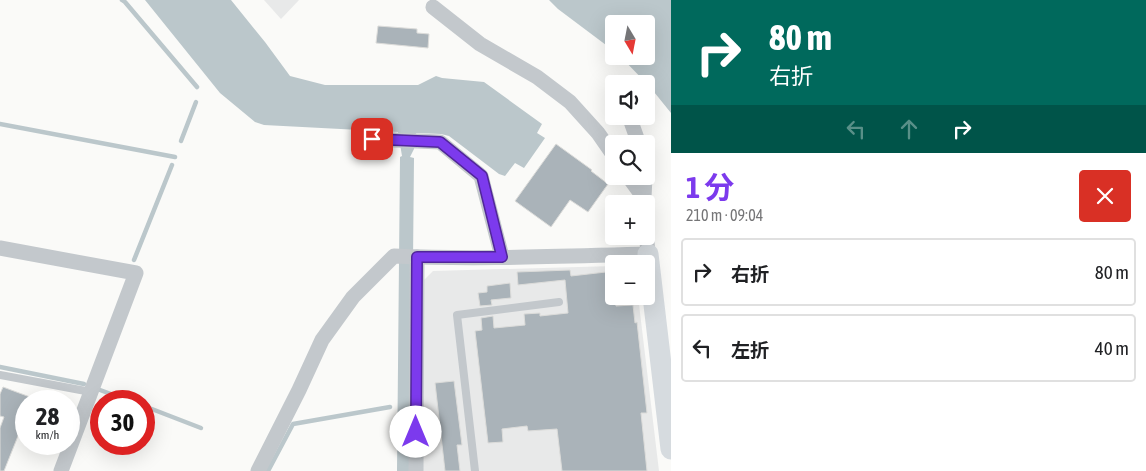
<!DOCTYPE html>
<html lang="ja">
<head>
<meta charset="utf-8">
<style>
	body { margin:0; font-family:"Asap Condensed","Noto Sans JP",sans-serif; background:#f6f6f6; color:#202124; height:100vh; display:flex; flex-direction:column; font-size:19px; white-space:nowrap }
	* { box-sizing:border-box; margin:0 }
	p { font-size:16px; color:#757577 }
	.icon { flex:none; width:28px; height:28px; fill:none; stroke:currentColor; stroke-width:2; stroke-linecap:round; stroke-linejoin:round }
	.map { position:relative; flex:1; overflow:hidden }
	.drawer { display:flex; flex-direction:column; background:#fff; width:475px }
	.drawer>* { flex:none }
	.guide { background:#00695c; color:#fff; overflow:hidden }
	.needle { width:32px; rotate:170deg }
	.fabs { position:absolute; left:605px; top:15px; display:grid; gap:10px }
	.fabs a { display:grid; place-items:center; width:50px; height:50px; border-radius:5px; background:#fff; box-shadow:0 5px 20px #0002; font-size:25px }
	.speed { position:absolute; left:15px; top:390px; display:flex; gap:10px; font-size:25px; font-weight:700; text-align:center }
	.speed>* { display:grid; place-content:center; width:65px; height:65px; border-radius:50%; background:#fff; box-shadow:0 5px 20px #0002; line-height:1 }
	.speed small { font-size:12px; font-weight:400 }
	.speed .limit { border:8px solid #d22; background:#fff; color:#111 }
	.pin { position:absolute; display:grid; place-items:center; width:42px; height:42px; color:#fff; margin:-21px; border-radius:10px; box-shadow:0 2px 8px #0006 }
	.me { position:absolute; width:55px; margin:-28px; rotate:0deg; stroke-linejoin:round; filter:drop-shadow(0 0 4px #0008) }
	.turn { display:flex; align-items:center; gap:18px; height:105px; padding:0 15px; font-size:22px }
	.turn .icon { width:65px; height:65px; stroke-width:2.5 }
	.turn b { display:block; font-size:35px; line-height:42px }
	.lanes { display:flex; align-items:center; height:48px; padding:0 15px; background:#0003; justify-content:center; gap:25px; direction:ltr }
	.lanes .off { opacity:.35 }
	.round { display:grid; place-items:center; flex:none; width:52px; height:52px; border-radius:5px; background:#f6f6f6 }
	.overview { display:flex; align-items:center; justify-content:space-between; height:85px; padding:0 15px }
	h1 { font-size:30px; font-weight:700; line-height:38px; color:#7c3aed }
	ul { padding:0; list-style:none }
	li { display:flex; align-items:center; gap:15px; height:68px; margin:0 10px 8px; padding:0 5px; border:2px solid #e0e0e0; border-radius:5px }
	li div { flex:1 }
	li b { display:block; font-size:19px }
	li em { font-style:normal }
	main { display:flex; flex:1; min-height:0 }
	.map>svg:first-child { display:block }
	.built { fill:#e8e9e9 }
	.water { fill:#bbc7cb }
	.lines { fill:none; stroke-linecap:round; stroke-linejoin:round }
	.stream { stroke:#bbc7cb; stroke-width:4.5 }
	.building { fill:#aab3b9; stroke:#dcdcda }
	.lane { stroke:#c3c8cc; stroke-width:8 }
	.street { stroke:#c3c8cc; stroke-width:15 }
	.secondary { stroke:#d6dbdf; stroke-width:21 }
	.route-casing { stroke:#51269a; stroke-width:12 }
	.route { stroke:#7c3aed; stroke-width:9 }
</style>
</head>
<body>
<main>
<div class="map">
<svg width="671" height="471" viewBox="0 0 671 471">
	<rect width="100%" height="100%" fill="#fafaf8"/>
	<g class="built">
		<path d="M264,0H299L281,19Z"/>
		<path d="M614,266V296H638L659,471H421L422,282L433,271Z"/>
	</g>
	<g class="water">
		<path d="M145,0H231L265,42L290,76L325,85H418L436,76L442,78L484,82L542,124L537,133L545,138L524,168L515,163L505,176L499,174L449,136L441,134L416,133L414,149L410,157L414,158L411,471H397L400,157L402,156L398,132L264,125L255,122L220,93Z"/>
		<path d="M549,0H671V113L650,87L620,56H646V24H614V51L558,9Z"/>
	</g>
	<g class="lines">
		<g class="stream">
			<path d="M122,0L125,2L197,87"/>
			<path d="M0,124L175,157"/>
			<path d="M181,141L196,102"/>
			<path d="M134,260L172,165"/>
			<path d="M0,367L84,384"/>
			<path d="M100,390L130,401"/>
			<path d="M144,406L201,428"/>
			<path d="M268,471L293,424L390,407"/>
		</g>
	</g>
	<g class="building">
		<path d="M378,26L417,29V33L429,34L428,48L376,43Z"/>
		<path d="M556,144L592,170L591,171L608,184L588,212L570,200L551,227L515,201Z"/>
		<path d="M570,270L571,276L606,272L607,277H612L616,306L633,305L635,323L637,322L647,413H641L647,471H562L557,429L528,431L527,426L502,429L503,442L488,443L475,331L482,330L481,318L493,316L494,328L525,325L524,314L540,313V316L568,313L565,280L518,285L517,272Z"/>
		<path d="M510,283L511,298L491,300L492,305L480,306L478,293L487,292V286Z"/>
		<path d="M454,381L462,445H457L460,471H445L435,383Z"/>
		<path d="M3,387L30,397L29,401H26V408L24,415L26,416L4,471H0V428L4,417L0,416V394Z"/>
	</g>
	<g class="lines">
		<g class="lane">
			<path d="M0,375L91,392"/>
			<path d="M475,471L457,315L559,302"/>
		</g>
		<g class="street">
			<path d="M433,7L480,44L537,77L570,102L598,133L614,156"/>
			<path d="M629,116L639,144"/>
			<path d="M372,139L440,142L481,176L502,257"/>
			<path d="M628,176L644,198V204"/>
			<path d="M644,198L645,176"/>
			<path d="M0,248L136,273L61,471"/>
			<path d="M258,471L299,390L322,340L353,297L394,256C478,260 564,256 648,254L646,230"/>
			<path d="M416,471L417,257"/>
		</g>
		<path class="secondary" d="M648,254L671,449"/>
	</g>
	<g class="lines">
		<g class="route-casing">
			<path id="route" d="M372,139L440,142L482,176L502,257H417L416,432"/>
		</g>
		<use href="#route" class="route"/>
	</g>
</svg>
<div class="fabs">
<a><svg class="needle" viewBox="-14 -14 28 28"><path d="M0-13l5 13h-10z" fill="#e53935"/><path d="M0 13l5-13h-10z" fill="#757577"/></svg></a>
<a><svg class="icon" aria-label="sound" viewBox="0 0 24 24"><path d="M4 9h4l5-4v14l-5-4H4zM17 9q2 3 0 6"/></svg></a>
<a><svg class="icon" aria-label="search" viewBox="0 0 24 24"><circle cx="10" cy="10" r="6"/><path d="M15 15l6 6"/></svg></a>
<a>+</a>
<a>−</a>
</div>
<div class="speed"><div>28<small>km/h</small></div><div class="limit">30</div></div>
<div class="pin" style="left:372px;top:139px;background:#d93025"><svg class="icon" aria-label="arrive" viewBox="0 0 24 24"><path d="M6 21V4h12l-3 4 3 4H6"/></svg></div>
<svg class="me" style="left:416px;top:432px" viewBox="-20 -20 40 40"><circle r="19" fill="#fff"/><path d="M0-13L10 11 0 6-10 11z" fill="#7c3aed"/></svg>
</div>
<section class="drawer">
<div class="guide">
<div class="turn"><svg class="icon" aria-label="right" viewBox="0 0 24 24"><path d="M7 20v-9h11M14 6l5 5-5 5"/></svg><div><b>80 m</b>右折</div></div>
<div class="lanes"><svg class="icon off" aria-label="left" viewBox="0 0 24 24"><path d="M17 20v-9H6M10 6l-5 5 5 5"/></svg><svg class="icon off" aria-label="ahead" viewBox="0 0 24 24"><path d="M12 20V5M6 11l6-6 6 6"/></svg><svg class="icon" aria-label="right" viewBox="0 0 24 24"><path d="M7 20v-9h11M14 6l5 5-5 5"/></svg></div>
</div>
<div class="overview"><div><h1>1 分</h1><p>210 m · 09:04</p></div><a class="round" style="background:#d93025;color:#fff"><svg class="icon" aria-label="close" viewBox="0 0 24 24"><path d="M6 6l12 12M18 6L6 18"/></svg></a></div>
<ul>
<li><svg class="icon" aria-label="right" viewBox="0 0 24 24"><path d="M7 20v-9h11M14 6l5 5-5 5"/></svg><div><b>右折</b></div><em>80 m</em></li>
<li><svg class="icon" aria-label="left" viewBox="0 0 24 24"><path d="M17 20v-9H6M10 6l-5 5 5 5"/></svg><div><b>左折</b></div><em>40 m</em></li>
</ul>
</section>
</main>
</body>
</html>
